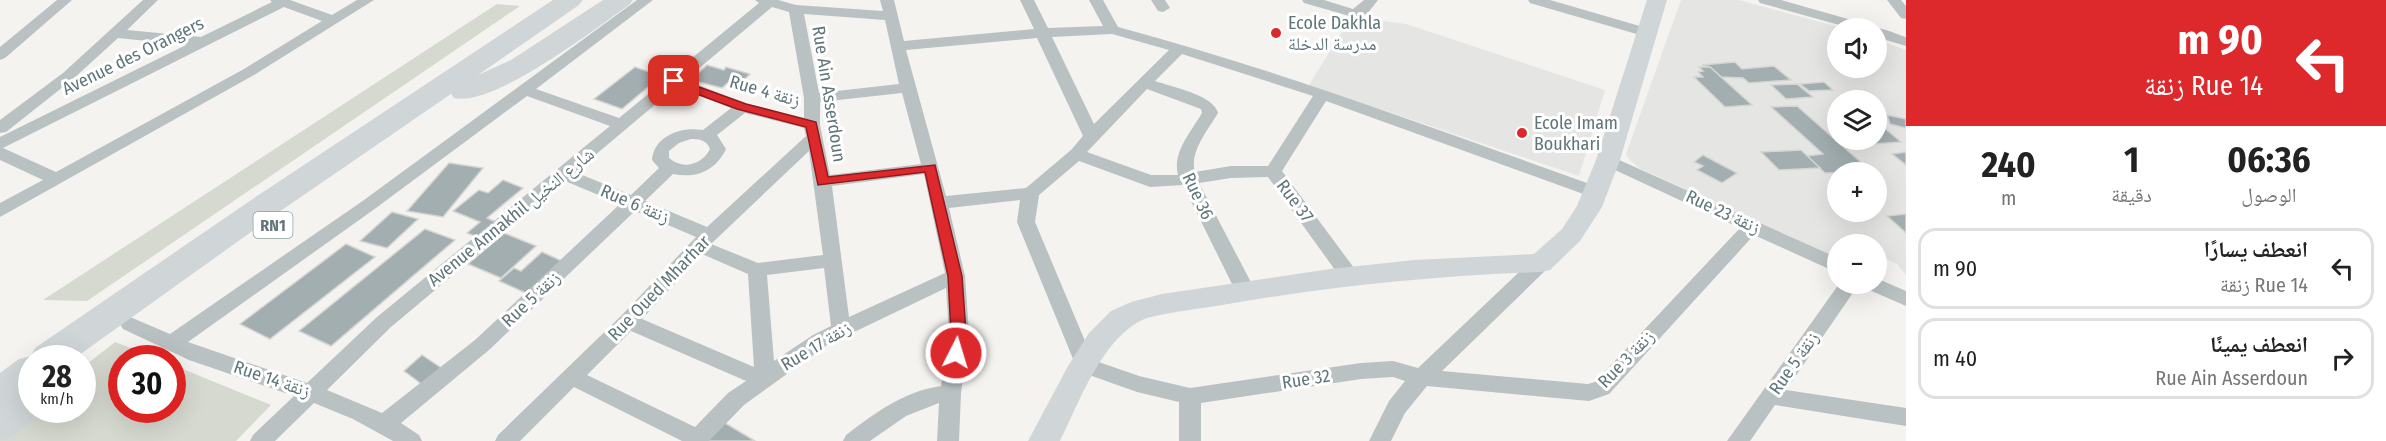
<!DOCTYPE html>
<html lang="ar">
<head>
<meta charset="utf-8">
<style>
	body { margin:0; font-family:"Fira Sans Condensed","Noto Naskh Arabic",sans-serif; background:#f2f2f2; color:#222; direction:rtl; height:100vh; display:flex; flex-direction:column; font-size:22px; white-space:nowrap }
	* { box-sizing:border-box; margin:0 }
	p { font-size:20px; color:#767676 }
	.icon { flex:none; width:33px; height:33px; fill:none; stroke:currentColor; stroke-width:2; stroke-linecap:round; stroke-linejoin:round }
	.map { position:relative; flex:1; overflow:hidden; direction:ltr }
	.side { display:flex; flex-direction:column; background:#fff; width:480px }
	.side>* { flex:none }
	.guide { background:#dd282c; color:#fff; overflow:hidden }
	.controls { position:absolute; left:1827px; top:18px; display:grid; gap:12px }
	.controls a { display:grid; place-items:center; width:60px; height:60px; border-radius:50%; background:#fff; box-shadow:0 6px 24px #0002; font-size:30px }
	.speed { position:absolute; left:18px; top:345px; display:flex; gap:12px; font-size:30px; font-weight:700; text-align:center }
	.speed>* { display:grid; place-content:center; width:78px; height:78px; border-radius:50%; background:#fff; box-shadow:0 6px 24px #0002; line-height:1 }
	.speed small { font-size:15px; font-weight:400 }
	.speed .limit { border:9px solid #d22; background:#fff; color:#111 }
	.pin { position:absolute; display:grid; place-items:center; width:51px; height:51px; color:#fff; margin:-26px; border-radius:12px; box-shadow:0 3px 9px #0006 }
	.me { position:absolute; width:66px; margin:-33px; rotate:5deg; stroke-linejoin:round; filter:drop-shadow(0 0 4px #0008) }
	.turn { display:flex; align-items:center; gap:21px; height:126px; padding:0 24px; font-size:27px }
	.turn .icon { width:78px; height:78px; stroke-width:2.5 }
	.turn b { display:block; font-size:42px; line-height:51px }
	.eta { display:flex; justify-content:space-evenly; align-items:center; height:102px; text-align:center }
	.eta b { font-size:36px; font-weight:700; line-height:42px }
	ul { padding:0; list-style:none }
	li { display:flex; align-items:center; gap:18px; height:81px; margin:0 12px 9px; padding:0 12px; border:3px solid #e0e0e0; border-radius:18px }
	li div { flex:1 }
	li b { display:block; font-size:22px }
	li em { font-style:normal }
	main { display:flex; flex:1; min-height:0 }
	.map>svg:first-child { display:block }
	.built { fill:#e5e5e4; fill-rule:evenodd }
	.green { fill:#d5d9cf }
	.building { fill:#a2aeb0; stroke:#d5d5d3; stroke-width:1.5 }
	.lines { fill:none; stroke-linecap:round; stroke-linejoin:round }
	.street { fill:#bac1c2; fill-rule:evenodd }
	.secondary { fill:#d0d6d8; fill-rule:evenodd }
	.highway { fill:#d0d6d8; fill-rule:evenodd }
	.route { fill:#dd282c; stroke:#901a1d; stroke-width:1.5 }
	.poi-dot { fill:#dd282c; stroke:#fff; stroke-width:2 }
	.labels { text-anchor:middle; stroke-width:6; stroke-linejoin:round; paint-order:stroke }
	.shield { fill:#fff; stroke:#909fa2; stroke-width:1.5 }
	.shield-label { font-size:16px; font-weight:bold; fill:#60767a }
	.poi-label { font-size:18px; fill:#60767a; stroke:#fff; text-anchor:start }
	.street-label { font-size:18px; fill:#60767a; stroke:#fff }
</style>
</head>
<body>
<main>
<section class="side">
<div class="guide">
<div class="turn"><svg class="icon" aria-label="left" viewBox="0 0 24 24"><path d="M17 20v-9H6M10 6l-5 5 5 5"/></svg><div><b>90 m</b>Rue 14 زنقة</div></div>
</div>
<div class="eta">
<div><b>06:36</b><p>الوصول</p></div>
<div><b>1</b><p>دقيقة</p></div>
<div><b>240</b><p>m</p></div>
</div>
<ul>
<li><svg class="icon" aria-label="left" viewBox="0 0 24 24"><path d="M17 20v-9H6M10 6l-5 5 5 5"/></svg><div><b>انعطف يسارًا</b><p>Rue 14 زنقة</p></div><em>90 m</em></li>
<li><svg class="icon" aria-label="right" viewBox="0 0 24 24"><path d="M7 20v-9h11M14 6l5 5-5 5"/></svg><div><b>انعطف يمينًا</b><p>Rue Ain Asserdoun</p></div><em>40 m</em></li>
</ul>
</section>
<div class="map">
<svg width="1906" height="441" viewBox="0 0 1906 441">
	<rect width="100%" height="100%" fill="#f4f3f0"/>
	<g class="built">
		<path d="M1681,0H1739L1843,28H1838V68H1876L1877,40L1906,50V275L1897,264L1877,255L1876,244H1838L1837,253L1834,257L1639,168L1629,159L1626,154ZM1838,100H1876V140H1838ZM1838,172H1876V212H1838Z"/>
		<path d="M1351,17L1406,24L1605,90L1579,176L1309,85Z"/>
	</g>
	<g class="green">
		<path d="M497,4L520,6L87,301L43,300Z"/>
		<path d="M115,342L156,358H122V410H172L173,365L271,405L236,441H0V433L32,410H82L83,367Z"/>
	</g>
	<g class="building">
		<path d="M1735,62L1742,69L1774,66L1791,80L1749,83L1743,78L1721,77L1710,67L1702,65Z"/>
		<path d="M707,65L724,70L726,67L750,74L743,81L733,78L722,88L691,80Z"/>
		<path d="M635,67L661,76L622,109L594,99Z"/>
		<path d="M1699,67H1710L1752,105L1725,107L1694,77H1703L1698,72L1703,71Z"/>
		<path d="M1824,82L1833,90L1809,91L1800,84Z"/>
		<path d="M1797,84L1813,97L1786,99L1771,85Z"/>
		<path d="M1797,106L1872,172L1825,173L1807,156L1823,154L1771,107Z"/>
		<path d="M1887,115L1906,119V128L1890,124Z"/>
		<path d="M1876,121L1901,142L1873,144L1868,140H1876Z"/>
		<path d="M1801,150L1820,168L1779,170L1761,152Z"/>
		<path d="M1906,152V165L1892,154Z"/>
		<path d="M1703,155L1737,173L1722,183L1697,170L1703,166L1694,162Z"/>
		<path d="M449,163L483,168L443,217L407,211Z"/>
		<path d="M503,180L523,188L487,218L496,222L477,237L467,233L480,222L453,211L479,190L488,193Z"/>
		<path d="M392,212L418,219L387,248L360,241Z"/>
		<path d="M1906,214V233L1887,216Z"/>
		<path d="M425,229L455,240L331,346L299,331Z"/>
		<path d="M504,233L536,246L501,278L468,264Z"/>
		<path d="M346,244L375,257L270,339L240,324Z"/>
		<path d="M542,252L564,262L528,294L499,281L514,268L521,271Z"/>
		<path d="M422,355L446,371L427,388L404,371Z"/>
		<path d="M720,420L755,441H700Z"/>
	</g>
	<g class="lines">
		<g class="street">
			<path d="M57,0H72L5,58L0,60V47Z"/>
			<path d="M143,0H158L127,30L201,37L272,2L270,0H290L332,15L357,0H374L254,75L0,217V203L43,180L0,160V137L186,45L118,38L73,79L6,132L0,133V120L63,73ZM284,7L322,21L244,69L56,172L3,148Z"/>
			<path d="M637,0H653L536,89L619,118L759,3L755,0H778L796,5L883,11L880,0H894L904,41L1034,29L1020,0H1034L1048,28L1103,26L1089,0H1103L1118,27C1282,71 1441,131 1601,188L1604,192L1601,196H1589L1326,101L1282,171L1360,276L1357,281L1350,283L1343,281L1268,177L1231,178L1199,183L1255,290L1252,295L1245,297L1238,295L1235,290L1183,185L1150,187L1079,161L1039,195L1035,222L1093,360L1139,376L1190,388L1361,363L1393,361L1418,368L1534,258L1541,256L1548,258L1550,263L1548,268L1442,371L1588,384L1595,382L1740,228L1602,164L1600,160L1602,156L1608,155L1838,258V273L1754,235L1609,394L1589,401L1427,386L1405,413L1391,441H1369L1389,401L1405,381L1393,377L1361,379L1201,403V441H1179V402L1137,392L1078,371L1017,222L1020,200L949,208L965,276L969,333L961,393L959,441H937L939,403L906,416L870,441H843L846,435C875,413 904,391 941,386L949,333L946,288L827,345L744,405L709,441H682L574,387L520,441H495L498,435L621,316L696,237L635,211L489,350L401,423L419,435L422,441H393L353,419L314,403L275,441H250L253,435L294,396L189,360L123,329L120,324L123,319L130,317L170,334L364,200ZM772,7L789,12L804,98V118L748,104L685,80ZM804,14L885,20L899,84L819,93ZM1112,34L1169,50L1094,124L1052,37ZM1037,38L1083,136L1071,150L1026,188L946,196L906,50ZM1182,54L1313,96L1268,166H1231L1195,172C1189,152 1208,130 1218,113C1214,95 1172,87 1155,81ZM676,87L731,108L703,130C681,126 654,136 652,160L659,168L631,195L575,172ZM1147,89L1201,109L1202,113C1191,132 1172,152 1178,175H1151L1087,152ZM902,93L921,164L830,175L820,125V102ZM527,96L610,126L377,317L307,383L188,342L376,208ZM745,113L804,128L806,136L707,227L645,201L673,174C697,179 716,170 726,149L717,135ZM691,139C699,139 707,140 710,149C702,165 683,170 669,158V151L679,143ZM809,151L823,255L758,263L711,244ZM924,174L945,273L849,317L832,186ZM565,181L620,204L475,340L382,413L327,390L391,327ZM702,254L748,274L754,367L642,319ZM824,268L831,326L813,335L774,361L767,275ZM631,331L746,381L728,393L695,427L587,375Z"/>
			<path d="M1151,0H1165L1170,8L1163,12L1158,11Z"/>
			<path d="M1302,0H1324L1353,9L1364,0H1378L1367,14L1353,17L1304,3Z"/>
			<path d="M1528,0H1550L1650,29L1652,32L1650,35H1640L1530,3Z"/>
			<path d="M1758,0H1781L1869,25L1871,28H1850L1760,3Z"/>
			<path d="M1887,0H1901L1906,6V19L1901,18Z"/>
			<path d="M1872,28C1883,27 1896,34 1906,37V46L1876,37V28Z"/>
			<path d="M1876,278L1906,291V306L1867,289L1865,284H1876Z"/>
			<path d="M1839,284H1859L1786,390L1906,408V426L1775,405L1750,441H1727Z"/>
		</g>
		<path class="secondary" d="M1647,0H1667L1620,160L1602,207L1580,241L1550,270L1541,272C1436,276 1332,286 1228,304C1201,309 1174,311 1147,318C1103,335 1080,401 1060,441H1028L1068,366L1089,333L1111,311L1131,302L1162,294L1330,269L1414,260L1534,254L1562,229L1577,206L1596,160Z"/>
		<path class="highway" d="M553,0H583L579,5L478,75L511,60L603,0H633L629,5C595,29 492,108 454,98L451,94L279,212L75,358H32V410H46L14,436L0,440V373L19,359L31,356L35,348L257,196Z"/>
	</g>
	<path class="route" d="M674,78L746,104L816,122L828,177L935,165L962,276L966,333L961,357H950L948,353L951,333L948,276L925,172L818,185L806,127L737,109L670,84L668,81Z"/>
	<g class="poi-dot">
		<circle cx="1276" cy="33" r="6"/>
		<circle cx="1522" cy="133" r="6"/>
	</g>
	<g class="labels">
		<rect class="shield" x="253.5" y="212" width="39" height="26" rx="4.5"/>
		<g class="shield-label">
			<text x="273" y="231">RN1</text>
		</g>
		<g class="poi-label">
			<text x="1288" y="29">Ecole Dakhla<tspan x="1288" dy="21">مدرسة الدخلة</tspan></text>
			<text x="1534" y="129">Ecole Imam<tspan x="1534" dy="21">Boukhari</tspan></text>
		</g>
		<g class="street-label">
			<text transform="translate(133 56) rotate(-26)" y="6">Avenue des Orangers</text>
			<text transform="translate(765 91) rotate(16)" y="6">Rue 4 زنقة</text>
			<text transform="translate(829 94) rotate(81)" y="6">Rue Ain Asserdoun</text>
			<text transform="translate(1198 196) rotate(65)" y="6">Rue 36</text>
			<text transform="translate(1295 201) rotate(53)" y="6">Rue 37</text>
			<text transform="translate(635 204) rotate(23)" y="6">Rue 6 زنقة</text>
			<text transform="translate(1723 212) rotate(25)" y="6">Rue 23 زنقة</text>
			<text transform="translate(511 217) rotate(-39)" y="6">Avenue Annakhil شارع النخيل</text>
			<text transform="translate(659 288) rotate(-46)" y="6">Rue Oued Mharhar</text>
			<text transform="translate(531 299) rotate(-43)" y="6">Rue 5 زنقة</text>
			<text transform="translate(816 346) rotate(-31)" y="6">Rue 17 زنقة</text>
			<text transform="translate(1626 359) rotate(-46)" y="6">Rue 3 زنقة</text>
			<text transform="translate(1794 363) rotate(-55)" y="6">Rue 5 زنقة</text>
			<text transform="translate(272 379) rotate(19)" y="6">Rue 14 زنقة</text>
			<text transform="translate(1306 379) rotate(-9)" y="6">Rue 32</text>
		</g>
	</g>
</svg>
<div class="controls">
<a><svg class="icon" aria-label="sound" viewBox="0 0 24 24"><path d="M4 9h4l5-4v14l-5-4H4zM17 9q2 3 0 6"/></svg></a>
<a><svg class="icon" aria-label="layers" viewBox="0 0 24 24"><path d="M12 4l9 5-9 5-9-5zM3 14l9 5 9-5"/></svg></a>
<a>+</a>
<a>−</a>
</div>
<div class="speed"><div>28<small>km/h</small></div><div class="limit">30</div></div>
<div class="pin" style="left:674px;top:81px;background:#d93025"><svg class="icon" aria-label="arrive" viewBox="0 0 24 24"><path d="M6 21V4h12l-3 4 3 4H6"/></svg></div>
<svg class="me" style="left:956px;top:353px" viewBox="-20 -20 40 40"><circle r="17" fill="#dd282c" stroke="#fff" stroke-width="3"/><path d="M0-11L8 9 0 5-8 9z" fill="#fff"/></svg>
</div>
</main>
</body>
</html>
